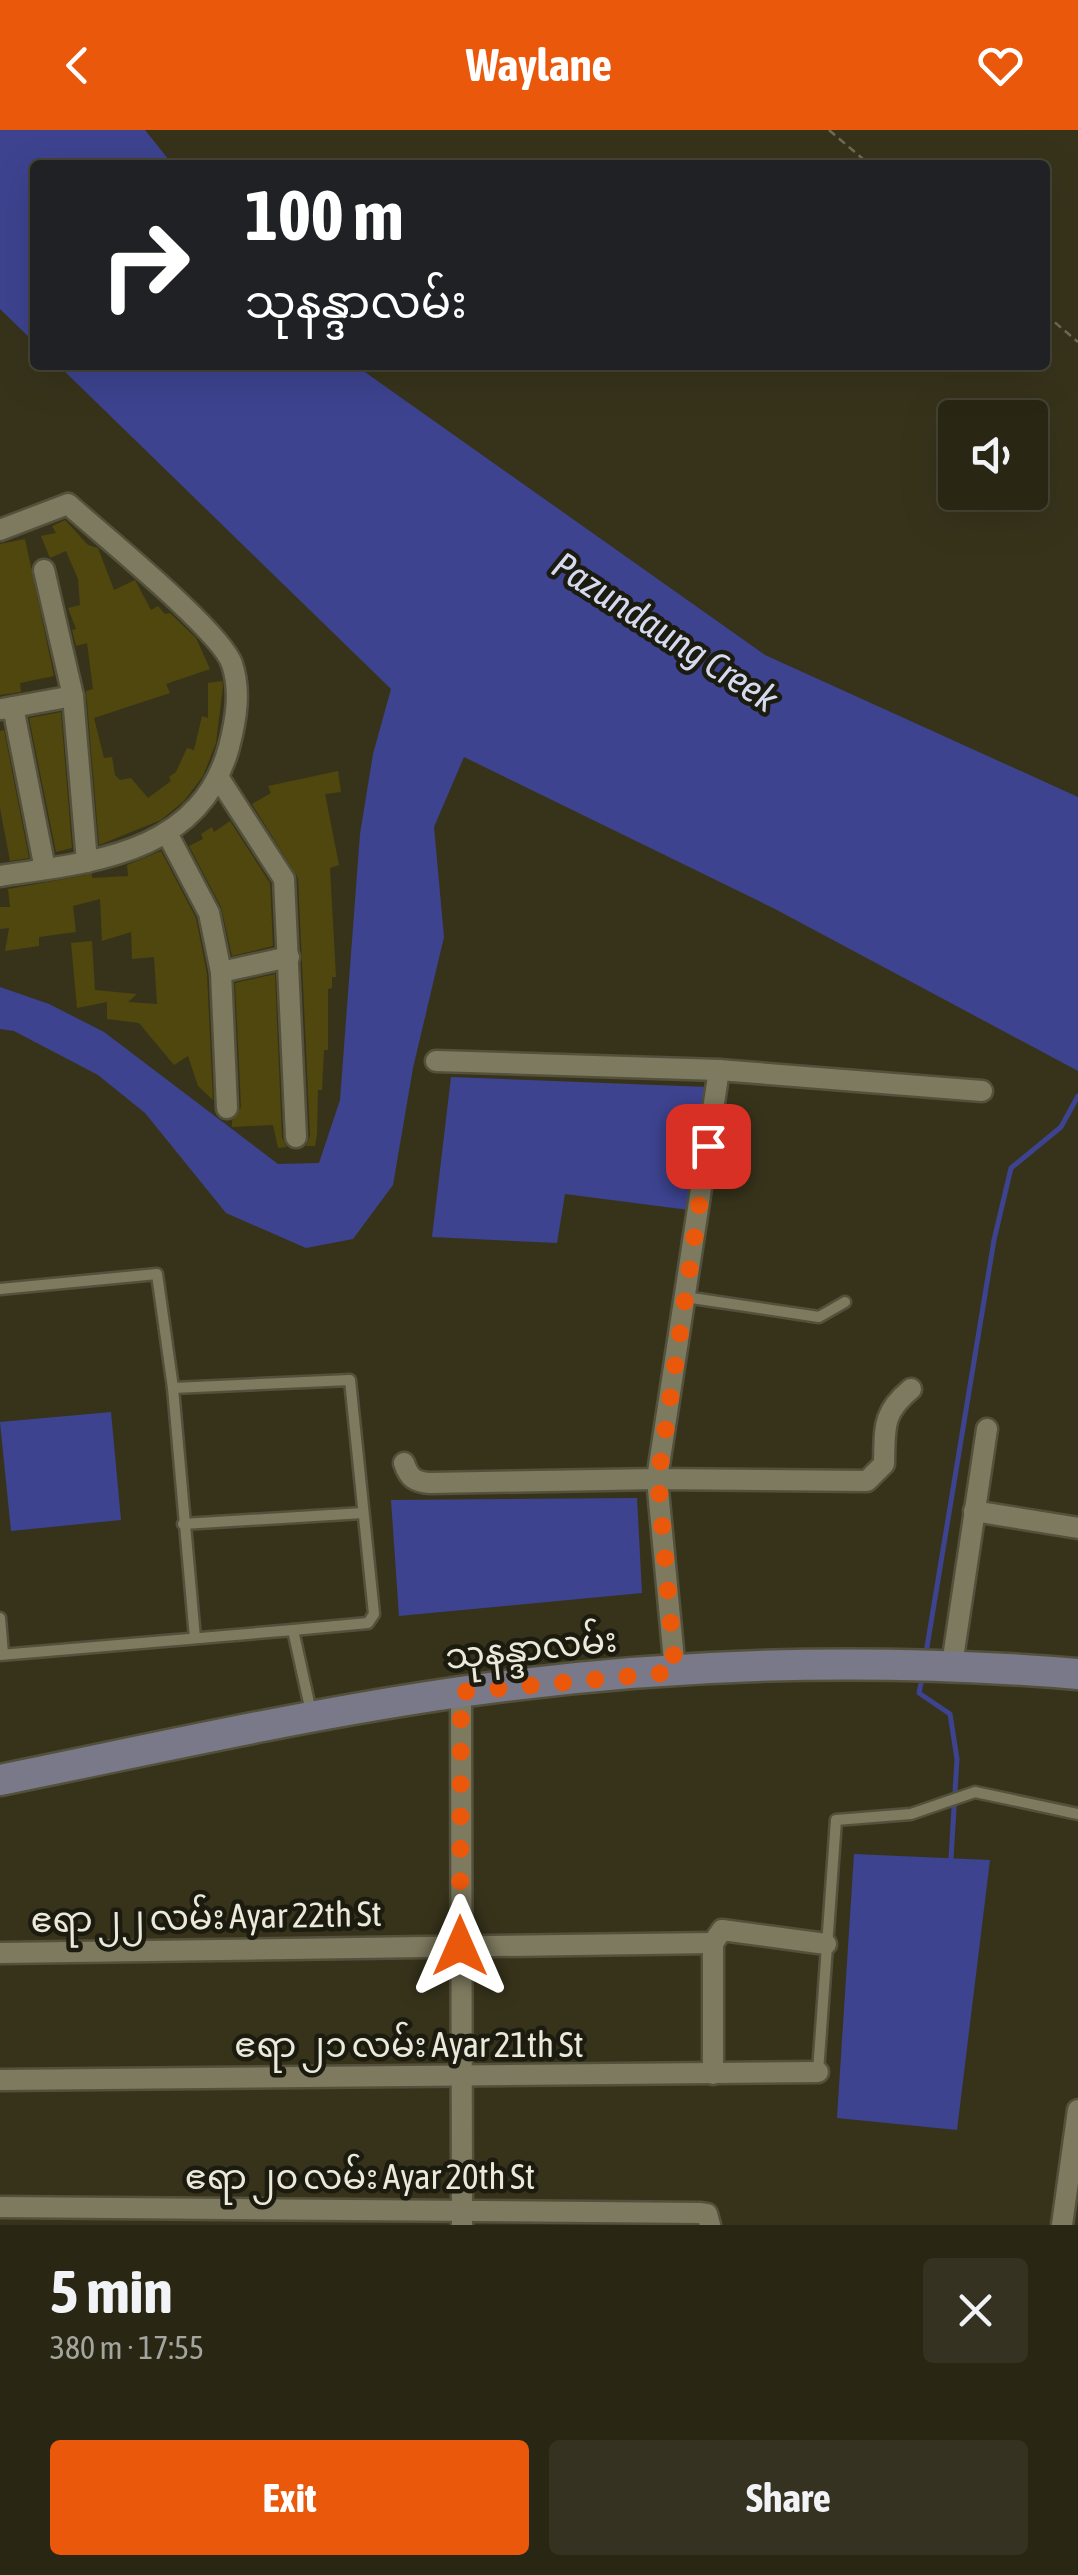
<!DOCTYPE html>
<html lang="en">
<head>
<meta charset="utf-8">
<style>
	body { margin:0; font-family:"Asap Condensed","Noto Sans Myanmar",sans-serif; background:#353222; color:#f1f3f6; height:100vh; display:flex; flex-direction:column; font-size:38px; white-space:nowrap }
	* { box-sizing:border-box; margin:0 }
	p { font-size:32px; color:#a5a5a0 }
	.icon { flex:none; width:55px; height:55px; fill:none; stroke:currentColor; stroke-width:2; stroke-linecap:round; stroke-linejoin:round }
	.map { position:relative; height:2095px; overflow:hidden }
	.side { display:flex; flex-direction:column; background:#292614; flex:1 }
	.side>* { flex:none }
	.hud { position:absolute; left:30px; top:30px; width:1020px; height:210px; border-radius:10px; box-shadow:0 10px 40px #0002,0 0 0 2px #454334; background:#202124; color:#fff; overflow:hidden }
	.controls { position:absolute; left:938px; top:270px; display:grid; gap:20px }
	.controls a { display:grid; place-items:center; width:110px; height:110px; border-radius:10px; background:#292614; box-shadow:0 10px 40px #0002,0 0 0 2px #454334; font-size:50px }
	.pin { position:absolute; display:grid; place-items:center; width:85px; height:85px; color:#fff; margin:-42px; border-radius:20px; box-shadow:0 5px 15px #0006 }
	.me { position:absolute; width:110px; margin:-55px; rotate:0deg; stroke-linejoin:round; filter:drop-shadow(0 0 8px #0008) }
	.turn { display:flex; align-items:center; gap:35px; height:210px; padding:0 50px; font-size:45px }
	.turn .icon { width:130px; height:130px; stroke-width:2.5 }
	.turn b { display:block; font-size:70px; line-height:85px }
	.round { display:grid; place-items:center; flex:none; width:105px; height:105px; border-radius:10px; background:#353222 }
	.headline { display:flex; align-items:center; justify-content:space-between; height:170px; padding:0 50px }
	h1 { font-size:60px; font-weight:700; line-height:75px }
	.action { display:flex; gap:20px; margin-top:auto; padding:20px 50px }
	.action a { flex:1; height:115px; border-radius:10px; background:#ea580c; color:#fff; font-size:40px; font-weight:700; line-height:115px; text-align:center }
	.action a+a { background:#353222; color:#f1f3f6 }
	header { display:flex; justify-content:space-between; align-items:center; height:130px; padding:0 50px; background:#ea580c; color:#fff; font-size:45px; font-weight:700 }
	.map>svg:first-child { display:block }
	.water { fill:#3d438f }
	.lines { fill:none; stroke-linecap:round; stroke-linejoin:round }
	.stream { stroke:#3d438f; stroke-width:5 }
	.building { fill:#4f470d }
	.lane-casing { stroke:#53513b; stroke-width:15 }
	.street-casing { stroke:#53513b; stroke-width:25 }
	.secondary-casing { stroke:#53513b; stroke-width:35 }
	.path { stroke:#6e6b56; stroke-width:2.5; stroke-dasharray:8 5; stroke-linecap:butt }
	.lane { stroke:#7e7a5f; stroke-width:10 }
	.street { stroke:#7e7a5f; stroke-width:20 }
	.secondary { stroke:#797989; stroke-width:30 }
	.route { stroke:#ea580c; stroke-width:18; stroke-dasharray:0 32.4 }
	.labels { text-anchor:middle; stroke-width:9; stroke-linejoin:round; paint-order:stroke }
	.street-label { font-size:35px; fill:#ebe9da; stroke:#1c1b10 }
	.water-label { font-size:38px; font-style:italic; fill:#d5daf0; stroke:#1c1b10 }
</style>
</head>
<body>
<header><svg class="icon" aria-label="back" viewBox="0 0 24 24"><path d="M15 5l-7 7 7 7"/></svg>Waylane<svg class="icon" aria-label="heart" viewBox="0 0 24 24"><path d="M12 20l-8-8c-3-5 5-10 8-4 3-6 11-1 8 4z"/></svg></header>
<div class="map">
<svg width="1078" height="2095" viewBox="0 0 1078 2095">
	<rect width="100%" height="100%" fill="#37331b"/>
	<g class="water">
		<path d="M0,0H145L173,35H35V213L0,179Z"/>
		<path d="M58,235H355L765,525L1078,667V941L775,779L464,627L434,697L444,807L413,938L393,1055L353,1109L306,1118L226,1083L145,983L98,945L14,901L0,899V857L49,874L104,902L278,1034L319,1033L340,970L360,704L373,624L391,559Z"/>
		<path d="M451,947L708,957L689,1080L565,1064L557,1113L432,1107Z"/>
		<path d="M111,1282L121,1390L11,1401L0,1292Z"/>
		<path d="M637,1368L642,1463L399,1486L391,1370Z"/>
		<path d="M854,1724L990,1730L957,2000L837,1988Z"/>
	</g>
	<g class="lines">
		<g class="stream">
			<path d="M926,1523L994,1110L1011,1038L1061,997L1078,966"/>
			<path d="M922,1548L919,1563L950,1584L957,1629L951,1728"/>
		</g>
	</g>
	<g class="building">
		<path d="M65,390L88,415L98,418L114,460L135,450L151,480L158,476L165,484L170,483L196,508L210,539L166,554L170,563L94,588L104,628L112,627L115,645L120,650L131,648L148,668L171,651L169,647L176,642L187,618L194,620L202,586L208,588V553L222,551L223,556L216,613L203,646L184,671L161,690L99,715L86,561L93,559L87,513L76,516L72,500L76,499L68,478L80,475L78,449L66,421L50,428L41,406L56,403L52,396Z"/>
		<path d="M25,409L54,546L20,553L21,562L0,565V414Z"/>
		<path d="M61,582L72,718L56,722L29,588Z"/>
		<path d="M4,600L29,728L10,731L0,678V601Z"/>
		<path d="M338,641L341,662L325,664L339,735L330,738L336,847H332V858L328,859V920H324L322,960H318L317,1004L315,1016H306L310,1006L298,748L252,674L271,663L268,656Z"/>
		<path d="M230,691L270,753L273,816L232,826L221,777L189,716L203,709L201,704L212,697L214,702Z"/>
		<path d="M161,721L196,788L207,844L213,970L198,956L188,926L174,935L139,893L107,889V872L77,878L71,813L92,811L95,860L137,864L128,872L157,874L154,827L132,829L131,802L102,811L100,769L73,776L76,802L39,807V816L5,821L9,798L0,799V777H10L8,759L92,744V748L128,746L127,735Z"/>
		<path d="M275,844L282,1008L287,1017L278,1018L273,995L232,997V991L241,977L235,853Z"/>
	</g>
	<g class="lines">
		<g class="lane-casing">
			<g id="lane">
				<path d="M0,1159L157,1144L173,1258L195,1508"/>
				<path d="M685,1167L819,1187L845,1172"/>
				<path d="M173,1258L350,1250L374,1484L368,1493L293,1500"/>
				<path d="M183,1394L363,1383"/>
				<path d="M0,1488L3,1524"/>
				<path d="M0,1525L293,1500L311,1582"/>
				<path d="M818,1942L836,1690L911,1684L975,1662L1078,1684"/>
			</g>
		</g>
		<g class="street-casing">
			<g id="street">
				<path d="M0,400L68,374C100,403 221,501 232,534C241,561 236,590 229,617C200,724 93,732 0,746"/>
				<path d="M44,440L73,566L87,732"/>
				<path d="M13,577L45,739"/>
				<path d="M2,579L73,566"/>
				<path d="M220,650L284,749L296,1007"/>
				<path d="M168,705L209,783L221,842L227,978"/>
				<path d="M221,842L289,827"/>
				<path d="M436,931L719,940L982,961"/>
				<path d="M404,1333C409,1348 415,1352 430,1353L657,1349L867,1351L884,1334C885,1297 882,1283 911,1259"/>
				<path d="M974,1381L1078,1398"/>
				<path d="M952,1535L987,1299"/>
				<path d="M675,1541L657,1349L719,940"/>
				<path d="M461,1562L462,2095"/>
				<path d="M0,1823L713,1813"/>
				<path d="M713,1944V1813L722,1800L826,1814"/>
				<path d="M0,1950L818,1942"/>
				<path d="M0,2077L701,2083L707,2084L710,2095"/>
				<path d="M1062,2095L1078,1980"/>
			</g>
		</g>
		<g class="secondary-casing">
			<path id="secondary" d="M0,1650C153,1619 306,1584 460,1562C663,1533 874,1527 1078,1544"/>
		</g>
		<g class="path">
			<path d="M829,0L870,35"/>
			<path d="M1045,184L1078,212"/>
		</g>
		<use href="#lane" class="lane"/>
		<use href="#street" class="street"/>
		<use href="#secondary" class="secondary"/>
	</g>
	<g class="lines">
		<path class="route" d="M460,1816L461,1562L675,1542L658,1349L708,1016"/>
	</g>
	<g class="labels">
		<g class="street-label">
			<text transform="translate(531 1518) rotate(-6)" y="12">သုနန္ဒာလမ်း</text>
			<text transform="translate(206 1787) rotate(-1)" y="12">ဧရာ ၂၂ လမ်း Ayar 22th St</text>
			<text x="409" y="1927">ဧရာ ၂၁ လမ်း Ayar 21th St</text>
			<text x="360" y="2059">ဧရာ ၂၀ လမ်း Ayar 20th St</text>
		</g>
		<g class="water-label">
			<text transform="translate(665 502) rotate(33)" y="13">Pazundaung Creek</text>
		</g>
	</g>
</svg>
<div class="controls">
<a><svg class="icon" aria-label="sound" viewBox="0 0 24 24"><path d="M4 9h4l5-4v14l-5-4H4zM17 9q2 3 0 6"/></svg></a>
</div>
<div class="pin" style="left:708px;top:1016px;background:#d93025"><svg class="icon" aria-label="arrive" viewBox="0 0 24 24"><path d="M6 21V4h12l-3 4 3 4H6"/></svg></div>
<svg class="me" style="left:460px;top:1816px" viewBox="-20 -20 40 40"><path d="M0-17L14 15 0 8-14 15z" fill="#ea580c" stroke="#fff" stroke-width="4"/></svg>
<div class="hud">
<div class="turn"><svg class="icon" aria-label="right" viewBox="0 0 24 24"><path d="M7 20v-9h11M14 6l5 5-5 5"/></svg><div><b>100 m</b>သုနန္ဒာလမ်း</div></div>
</div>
</div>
<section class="side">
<div class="headline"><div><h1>5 min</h1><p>380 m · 17:55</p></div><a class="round"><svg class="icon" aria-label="close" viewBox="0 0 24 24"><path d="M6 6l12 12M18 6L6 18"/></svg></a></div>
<div class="action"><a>Exit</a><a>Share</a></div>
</section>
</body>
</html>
